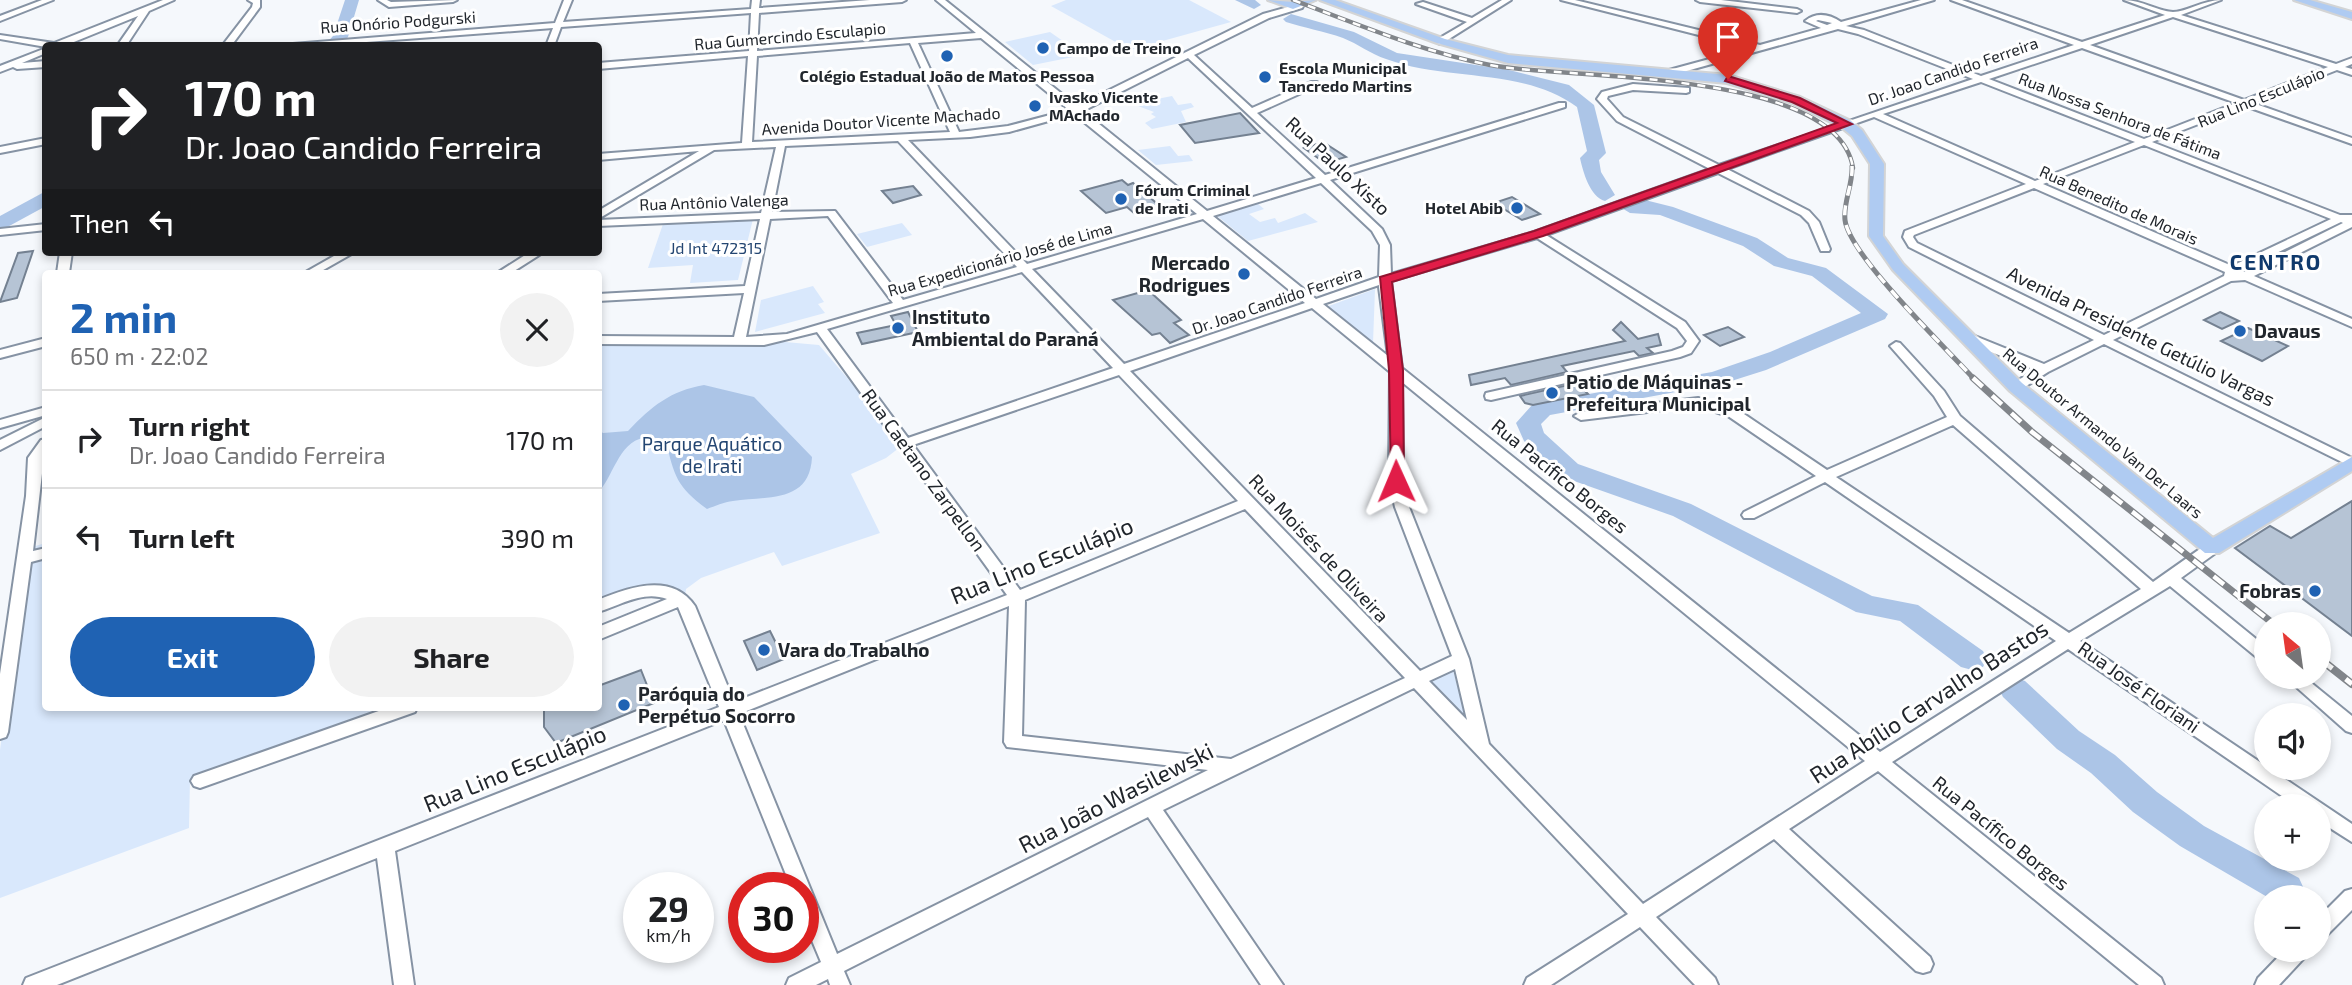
<!DOCTYPE html>
<html lang="en">
<head>
<meta charset="utf-8">
<style>
	body { margin:0; font-family:"Exo 2",sans-serif; background:#f2f2f2; color:#202124; height:100vh; display:flex; flex-direction:column; font-size:26px; white-space:nowrap }
	* { box-sizing:border-box; margin:0 }
	p { font-size:23px; color:#757577 }
	.icon { flex:none; width:38px; height:38px; fill:none; stroke:currentColor; stroke-width:2; stroke-linecap:round; stroke-linejoin:round }
	.map { position:relative; flex:1; overflow:hidden }
	.sheet { position:absolute; left:42px; top:270px; width:560px; height:441px; display:flex; flex-direction:column; background:#fff; border-radius:7px; box-shadow:0 4px 10px #0003 }
	.sheet>* { flex:none }
	.guide { position:absolute; left:42px; top:42px; width:560px; height:214px; border-radius:7px; box-shadow:0 4px 10px #0003; background:#202124; color:#fff; overflow:hidden }
	.needle { width:46px; rotate:331deg }
	.tools { position:absolute; left:2254px; top:612px; display:grid; gap:14px }
	.tools a { display:grid; place-items:center; width:77px; height:77px; border-radius:50%; background:#fff; box-shadow:0 4px 10px #0003; font-size:35px }
	.speed { position:absolute; left:623px; top:872px; display:flex; gap:14px; font-size:35px; font-weight:700; text-align:center }
	.speed>* { display:grid; place-content:center; width:91px; height:91px; border-radius:50%; background:#fff; box-shadow:0 4px 10px #0003; line-height:1 }
	.speed small { font-size:18px; font-weight:400 }
	.speed .limit { border:10px solid #d22; background:#fff; color:#111 }
	.pin { position:absolute; display:grid; place-items:center; width:60px; height:60px; color:#fff; margin:-72px -30px; border-radius:50% 50% 50% 0; rotate:-45deg; box-shadow:0 0 7px #0007 }
	.pin .icon { rotate:45deg }
	.me { position:absolute; width:77px; margin:-38px; rotate:359deg; stroke-linejoin:round; filter:drop-shadow(0 0 5px #0008) }
	.turn { display:flex; align-items:center; gap:24px; height:147px; padding:0 28px; font-size:32px }
	.turn .icon { width:91px; height:91px; stroke-width:2.5 }
	.turn b { display:block; font-size:49px; line-height:60px }
	.then { display:flex; align-items:center; height:66px; padding:0 28px; background:#0003; gap:14px; font-size:26px }
	.round { display:grid; place-items:center; flex:none; width:74px; height:74px; border-radius:37px; background:#f2f2f2 }
	.headline { display:flex; align-items:center; justify-content:space-between; height:119px; padding:0 28px }
	h1 { font-size:42px; font-weight:700; line-height:52px; color:#1f62b3 }
	.primary-button { display:flex; gap:14px; margin-top:auto; padding:14px 28px }
	.primary-button a { flex:1; height:80px; border-radius:42px; background:#1f62b3; color:#fff; font-size:28px; font-weight:700; line-height:80px; text-align:center }
	.primary-button a+a { background:#f2f2f2; color:#202124 }
	ul { padding:0; list-style:none }
	li { display:flex; align-items:center; gap:21px; height:98px; padding:0 28px; border-top:2px solid #e0e0e0 }
	li div { flex:1 }
	li b { display:block; font-size:26px }
	li em { font-style:normal }
	.map>svg:first-child { display:block }
	.green { fill:#d9e8fc }
	.forest { fill:#acc5e7 }
	.lines { fill:none; stroke-linecap:round; stroke-linejoin:round }
	.river { fill:#acc5e7; fill-rule:evenodd }
	.building { fill:#b6c4d5; stroke:#748191; stroke-width:2 }
	.minor-casing { stroke:#8693a4; stroke-width:4 }
	.major-casing { stroke:#d3d4d5; stroke-width:4 }
	.minor { fill:#fff; fill-rule:evenodd }
	.major { fill:#afcbf2; fill-rule:evenodd }
	.rail-far3-casing { stroke:#81858a; stroke-width:4.5 }
	.rail-far2-casing { stroke:#81858a; stroke-width:5 }
	.rail-far1-casing { stroke:#81858a; stroke-width:7 }
	.rail-casing { stroke:#81858a; stroke-width:8 }
	.rail-far3 { stroke:#fff; stroke-width:2.5; stroke-dasharray:8; stroke-linecap:butt }
	.rail-far2 { stroke:#fff; stroke-width:3.5; stroke-dasharray:10; stroke-linecap:butt }
	.rail-far1 { stroke:#fff; stroke-width:4.5; stroke-dasharray:13; stroke-linecap:butt }
	.rail { stroke:#fff; stroke-width:5; stroke-dasharray:17; stroke-linecap:butt }
	.route { fill:#e11d48; stroke:#92132f; stroke-width:2 }
	.poi-dot { fill:#1f62b3; stroke:#fff; stroke-width:2.5 }
	.labels { text-anchor:middle; stroke-width:6; stroke-linejoin:round; paint-order:stroke }
	.far-street-label { font-size:16px; fill:#21262c; stroke:#fff }
	.far-poi-label { font-size:16px; font-weight:bold; fill:#21262c; stroke:#fff; text-anchor:start }
	.far-park-label { font-size:16px; fill:#244672; stroke:#fff }
	.street-label { font-size:19px; fill:#21262c; stroke:#fff }
	.poi-label { font-size:19px; font-weight:bold; fill:#21262c; stroke:#fff; text-anchor:start }
	.park-label { font-size:19px; fill:#244672; stroke:#fff }
	.far-district-label { font-size:21px; font-weight:bold; letter-spacing:2px; fill:#0f396c; stroke:#fff }
	.near-street-label { font-size:23px; fill:#21262c; stroke:#fff }
</style>
</head>
<body>
<div class="map">
<svg width="2352" height="985" viewBox="0 0 2352 985">
	<rect width="100%" height="100%" fill="#f5f8fc"/>
	<g class="green">
		<path d="M1066,0H1189L1231,22L1130,50L1051,6Z"/>
		<path d="M1050,32L1083,55L1033,65L1005,42Z"/>
		<path d="M1172,96L1178,105L1191,103L1194,107L1181,111L1186,122L1152,129L1145,123L1156,117L1151,114L1154,112L1138,106L1147,101Z"/>
		<path d="M1170,146L1178,156L1189,155L1193,161L1156,165L1138,150Z"/>
		<path d="M1257,203L1264,209L1249,214L1260,222L1275,218L1278,223L1305,213L1318,222L1248,241L1216,215Z"/>
		<path d="M753,219L738,280L690,283L693,265L648,268L663,224Z"/>
		<path d="M902,223L912,235L867,247L857,234Z"/>
		<path d="M813,286L824,302L818,304L825,313L755,332L761,300Z"/>
		<path d="M1375,289L1373,343L1326,307Z"/>
		<path d="M785,342L819,345L904,444L886,458L851,474L880,533L782,566L774,552L701,578L686,589L684,604C659,574 631,587 599,598L598,343Z"/>
		<path d="M45,543L46,707H386L190,779L189,828L0,898V750L26,549Z"/>
		<path d="M1453,670L1468,724L1428,681Z"/>
	</g>
	<path class="forest" d="M704,385L754,397L812,457C810,503 768,496 733,501C724,502 715,506 707,509C677,487 674,476 666,441C622,425 618,469 599,492V430L603,433L628,431C652,406 670,391 704,385Z"/>
	<g class="lines">
		<g class="river">
			<path d="M345,0H359L348,37L341,46H324L333,36Z"/>
			<path d="M1235,0H1255L1261,5L1254,9Z"/>
			<path d="M1291,14L1354,32L1397,53L1509,70L1569,85L1594,105L1606,153L1599,160L1601,172L1615,195L1605,201C1590,197 1583,172 1580,158L1587,151L1577,107C1522,67 1448,82 1386,59C1371,54 1358,44 1343,38C1324,31 1304,28 1286,22L1283,19Z"/>
			<path d="M46,191V206L0,231V216Z"/>
			<path d="M1645,200L1673,207L1757,238L1788,258L1826,268L1888,314L1885,319L1766,370L1725,383L1550,415L1541,424L1544,433L1578,464L1691,504L1872,596L1918,605L1983,651L1987,659L1983,667L1972,670L1961,667L1900,621L1856,612L1673,516L1560,476L1524,441L1516,423L1533,404L1712,372L1770,352L1861,313L1812,276L1774,266L1743,246L1660,215L1630,213L1620,207L1623,203Z"/>
			<path d="M2014,677L2025,681L2079,731L2115,755L2157,792L2204,826L2299,878L2304,889L2300,898H2269L2180,846L2133,812L2091,773L2057,749L2003,697L1999,689L2003,681Z"/>
		</g>
	</g>
	<g class="building">
		<path d="M1240,113L1259,133L1195,143L1180,125Z"/>
		<path d="M1323,142L1346,157L1325,163L1304,148Z"/>
		<path d="M1122,180L1128,185L1133,183L1161,207L1135,214L1127,207L1106,213L1081,191Z"/>
		<path d="M913,186L921,195L893,203L882,191Z"/>
		<path d="M1512,197L1540,214L1522,220L1494,203Z"/>
		<path d="M33,251L17,298L0,302L18,253Z"/>
		<path d="M1148,290L1181,320L1174,323L1189,335L1170,343L1160,333L1152,335L1113,300Z"/>
		<path d="M908,312L918,332L862,344L857,333L896,325L891,316Z"/>
		<path d="M2220,312L2239,321L2222,329L2204,320Z"/>
		<path d="M1621,322L1638,339L1658,334L1661,345L1647,348L1653,353L1639,356L1634,351L1562,366L1567,372L1511,385L1505,378L1471,385L1469,375L1625,341L1613,330Z"/>
		<path d="M1728,327L1744,337L1720,346L1704,335Z"/>
		<path d="M2248,328L2288,346L2262,361L2221,341Z"/>
		<path d="M1577,383L1588,394L1533,405L1525,403L1520,396Z"/>
		<path d="M2352,501V636L2235,548L2270,526L2291,538Z"/>
		<path d="M770,631L784,659L757,670L744,641Z"/>
		<path d="M641,670L654,703L556,743L544,727V707H598V686Z"/>
	</g>
	<g class="lines">
		<g class="minor-casing">
			<g id="minor">
				<path d="M42,0H53L0,21V16Z"/>
				<path d="M163,0H174L149,11L126,46H117L138,16L64,46L46,47L0,39V35L54,43Z"/>
				<path d="M248,0H260V7L231,46H222L252,7L253,3Z"/>
				<path d="M378,0H387L391,2L457,0L453,2L389,7Z"/>
				<path d="M564,0H572L563,22L751,9L752,0H760L759,8L870,0H906L902,2L759,13L757,51L976,33L936,0H945L1077,106L1263,14L1299,4L1303,6L1302,8L1269,18L1194,55L1252,108L1311,82H1317V86L1257,113L1325,175L1559,103H1565V107L1330,180L1382,229L1390,245L1391,274L1534,232L1710,169L1617,121L1597,99L1602,92L1633,84L1689,88V92L1686,93L1633,90L1608,96L1607,99L1623,117L1719,165L1973,79L1858,34L1838,29L1672,75L1668,72L1669,70L1750,48L1561,0H1575L1760,45L1821,28L1805,21C1816,12 1829,14 1841,22L1921,0H1934L1846,26L1864,30L1981,76L2074,45L1951,0H1962L2082,42L2165,15L2124,0C2142,0 2157,11 2173,12C2186,12 2204,0 2221,0L2181,15L2336,64L2352,58V64L2345,67L2352,69V75L2337,70L2253,103L2352,138V144L2245,106L2152,142L2340,215H2352V227L2254,276L2352,319V327L2245,280L2231,281L2113,340L2352,458V467L2104,344L2048,372L2020,390H2012L2010,387L2012,384L2035,370L1962,340L1960,337L1962,334H1970L2044,364L2094,340L1909,247L1903,237L1905,231L2026,184L1874,117L1727,169L1809,211L1819,222L1830,249L1829,251H1821L1809,223L1801,215L1718,173L1546,235L1685,322L1699,341L1691,353L1680,357L1491,400L1486,399L1485,396L1486,393L1672,351L1683,347L1687,341L1677,328L1537,238L1391,281L1402,368L1880,752L2056,641L1825,482L1754,518H1744L1742,515L1744,512L1816,476L1728,416L1697,406L1581,420L1574,416L1581,412L1698,398L1738,410L1827,470L1947,417L1934,396L1890,346L1896,342L1900,343L1944,391L1960,416L2153,582L2207,544H2217L2219,548L2217,552L2181,578L2266,647V662L2260,660L2170,586L2080,641L2352,824V842L2319,821V807H2298L2068,649L1892,762L2161,978L2164,985H2139L1878,771L1789,829L1930,957L1933,964L1930,971L1923,973L1916,971L1774,839L1656,917L1715,978L1718,985H1695L1640,927L1551,985H1524L1527,978L1628,914L1414,688L1163,810L1283,985H1261L1148,817L844,971L850,985H830L828,979L816,985H786L789,978L821,962L803,919V887H791L724,720L395,851L414,985H394L377,858L57,985H23L26,978L719,707L678,607L598,640V627L667,599C643,590 621,605 598,612V600C629,587 672,572 695,606L734,702L1007,595L817,332L764,345L598,344V336L734,337L744,293L598,301V294L745,286L760,219L598,226V220L761,213L776,147L714,150L598,219V211L699,151L598,160V154L742,143L748,56L598,69V63L749,51L751,13L561,27L554,46H546L553,28L313,46H268L555,23ZM2173,17L2328,67L2244,100L2090,45ZM1818,20L1832,23L1827,25L1816,21ZM981,38L1069,110L1008,126L959,132L918,43ZM910,43L950,132L752,142L757,56ZM2082,48L2236,103L2144,139L1989,79ZM1188,58L1316,178L1207,211L1083,111ZM1981,82L2135,142L2035,181L1883,114ZM1074,114L1197,214L1027,264L908,140L970,137L1009,132ZM898,141L1017,267L903,300L835,211L772,212L785,146ZM2144,145L2331,219L2232,266L2043,184ZM1321,183L1372,231L1380,245L1379,277L1316,299L1213,216ZM2034,188L2225,272L2224,276L2104,335L1917,243L1913,237L1914,235ZM828,216L893,303L787,334L746,337L770,219ZM1203,219L1305,303L1124,364L1032,269ZM2341,222L2343,223L2245,272L2241,270ZM1022,272L1113,368L908,438L827,329ZM1379,285V287L1388,356L1323,304ZM1312,308L1390,372L1389,480L1395,507L1452,656L1420,671L1130,371ZM1119,375L1238,501L1020,590L913,445ZM1402,382L1865,761L1643,904L1489,744L1469,659L1409,507L1403,480ZM1953,425L2141,589L2069,633L1836,477ZM1245,509L1405,678L1231,759L1022,736L1025,600ZM1009,606L1004,742L1007,747L1208,770L837,954L739,714ZM1455,669L1467,720L1429,681Z"/>
				<path d="M1502,0H1511L1441,44L1438,43V39L1467,22L1416,4L1423,2L1472,18Z"/>
				<path d="M1696,0H1721L1797,9L1801,11L1797,13L1700,2Z"/>
				<path d="M46,48V53L22,63L46,61V67L17,69L13,67L0,72V66Z"/>
				<path d="M46,138V144L0,153V147Z"/>
				<path d="M46,224V230L0,235V229Z"/>
				<path d="M60,252H72L69,273H57Z"/>
				<path d="M341,252H355L318,273H304Z"/>
				<path d="M530,252H544L511,273H497Z"/>
				<path d="M46,338V346L0,358V350Z"/>
				<path d="M46,407V415L0,428V420Z"/>
				<path d="M42,419L46,420V426L0,450V440Z"/>
				<path d="M46,439L33,551L46,548V558L31,562L8,732L6,737L0,739V674L26,496L28,458L41,440Z"/>
				<path d="M2285,677H2304L2352,716V733L2346,731Z"/>
				<path d="M390,707H417L415,712L200,788L194,786L191,781L194,776Z"/>
				<path d="M2352,889V910L2326,936L2319,939V917L2345,891Z"/>
				<path d="M2285,950H2309L2306,956L2279,985H2255L2258,978Z"/>
			</g>
		</g>
		<g class="major-casing">
			<g id="major">
				<path d="M1268,0L1293,2L1316,0L1293,9Z"/>
				<path d="M1320,0H1335L1445,39L1508,55L1728,75L1800,97L1851,121L1862,130L1884,164L1883,236L1903,264L2022,383L2213,538L2352,457V471L2219,553H2205L2010,391L1893,270L1869,236L1870,164L1852,136L1841,127L1792,103L1727,83L1508,63L1437,43Z"/>
				<path d="M2294,0H2310L2352,12V19Z"/>
			</g>
		</g>
		<use href="#minor" class="minor"/>
		<use href="#major" class="major"/>
		<g class="rail-far3-casing">
			<path id="rail-far3" d="M1293,0C1357,24 1423,52 1490,65C1566,80 1838,68 1853,168"/>
		</g>
		<g class="rail-far2-casing">
			<path id="rail-far2" d="M1852,166C1853,185 1843,202 1845,220C1849,255 1947,349 1975,380"/>
		</g>
		<g class="rail-far1-casing">
			<path id="rail-far1" d="M1973,378L2032,432L2275,625"/>
		</g>
		<g class="rail-casing">
			<path id="rail" d="M2319,658L2352,684"/>
		</g>
		<use href="#rail-far3" class="rail-far3"/>
		<use href="#rail-far2" class="rail-far2"/>
		<use href="#rail-far1" class="rail-far1"/>
		<use href="#rail" class="rail"/>
	</g>
	<path class="route" d="M1728,76L1800,98L1852,124L1543,236L1392,282L1403,370L1404,481L1396,486L1391,484L1389,370L1380,277L1534,231L1837,123L1792,102L1725,81Z"/>
	<g class="poi-dot">
		<circle cx="1043" cy="48" r="7"/>
		<circle cx="947" cy="56" r="7"/>
		<circle cx="1265" cy="77" r="7"/>
		<circle cx="1035" cy="106" r="7"/>
		<circle cx="1121" cy="199" r="7"/>
		<circle cx="1517" cy="208" r="7"/>
		<circle cx="1244" cy="274" r="7"/>
		<circle cx="898" cy="328" r="7"/>
		<circle cx="2240" cy="331" r="7"/>
		<circle cx="1552" cy="393" r="7"/>
		<circle cx="2315" cy="591" r="7"/>
		<circle cx="764" cy="650" r="7"/>
		<circle cx="624" cy="705" r="7"/>
	</g>
	<g class="labels">
		<g class="far-street-label">
			<text transform="translate(398 22) rotate(-4)" y="6">Rua Onório Podgurski</text>
			<text transform="translate(790 36) rotate(-5)" y="6">Rua Gumercindo Esculapio</text>
			<text transform="translate(1953 71) rotate(-19)" y="6">Dr. Joao Candido Ferreira</text>
			<text transform="translate(2261 97) rotate(-22)" y="6">Rua Lino Esculápio</text>
			<text transform="translate(2120 116) rotate(21)" y="6">Rua Nossa Senhora de Fátima</text>
			<text transform="translate(881 121) rotate(-4)" y="6">Avenida Doutor Vicente Machado</text>
			<text transform="translate(714 202) rotate(-2)" y="6">Rua Antônio Valenga</text>
			<text transform="translate(2119 205) rotate(24)" y="6">Rua Benedito de Morais</text>
			<text transform="translate(1000 259) rotate(-16)" y="6">Rua Expedicionário José de Lima</text>
			<text transform="translate(1277 300) rotate(-19)" y="6">Dr. Joao Candido Ferreira</text>
			<text transform="translate(2103 433) rotate(40)" y="6">Rua Doutor Armando Van Der Laars</text>
		</g>
		<g class="far-poi-label">
			<text x="1057" y="54">Campo de Treino</text>
			<text x="1279" y="74">Escola Municipal<tspan x="1279" dy="18">Tancredo Martins</tspan></text>
			<text x="947" y="82" text-anchor="middle">Colégio Estadual João de Matos Pessoa</text>
			<text x="1049" y="103">Ivasko Vicente<tspan x="1049" dy="18">MAchado</tspan></text>
			<text x="1135" y="196">Fórum Criminal<tspan x="1135" dy="18">de Irati</tspan></text>
			<text x="1503" y="214" text-anchor="end">Hotel Abib</text>
		</g>
		<g class="far-park-label">
			<text x="716" y="254">Jd Int 472315</text>
		</g>
		<g class="street-label">
			<text transform="translate(1338 166) rotate(43)" y="7">Rua Paulo Xisto</text>
			<text transform="translate(2141 336) rotate(26)" y="7">Avenida Presidente Getúlio Vargas</text>
			<text transform="translate(924 470) rotate(54)" y="7">Rua Caetano Zarpellon</text>
			<text transform="translate(1560 476) rotate(39)" y="7">Rua Pacífico Borges</text>
			<text transform="translate(1319 548) rotate(47)" y="7">Rua Moisés de Oliveira</text>
			<text transform="translate(2139 687) rotate(35)" y="7">Rua José Floriani</text>
			<text transform="translate(2001 833) rotate(39)" y="7">Rua Pacífico Borges</text>
		</g>
		<g class="poi-label">
			<text x="1230" y="270" text-anchor="end">Mercado<tspan x="1230" dy="22">Rodrigues</tspan></text>
			<text x="912" y="324">Instituto<tspan x="912" dy="22">Ambiental do Paraná</tspan></text>
			<text x="2254" y="338">Davaus</text>
			<text x="1566" y="389">Patio de Máquinas -<tspan x="1566" dy="22">Prefeitura Municipal</tspan></text>
			<text x="2301" y="598" text-anchor="end">Fobras</text>
			<text x="778" y="657">Vara do Trabalho</text>
			<text x="638" y="701">Paróquia do<tspan x="638" dy="22">Perpétuo Socorro</tspan></text>
		</g>
		<g class="park-label">
			<text x="712" y="451">Parque Aquático<tspan x="712" dy="22">de Irati</tspan></text>
		</g>
		<g class="far-district-label">
			<text x="2276" y="270">CENTRO</text>
		</g>
		<g class="near-street-label">
			<text transform="translate(1042 561) rotate(-22)" y="8">Rua Lino Esculápio</text>
			<text transform="translate(1929 702) rotate(-33)" y="8">Rua Abílio Carvalho Bastos</text>
			<text transform="translate(515 769) rotate(-22)" y="8">Rua Lino Esculápio</text>
			<text transform="translate(1116 798) rotate(-27)" y="8">Rua João Wasilewski</text>
		</g>
	</g>
</svg>
<div class="tools">
<a><svg class="needle" viewBox="-14 -14 28 28"><path d="M0-13l5 13h-10z" fill="#e53935"/><path d="M0 13l5-13h-10z" fill="#757577"/></svg></a>
<a><svg class="icon" aria-label="sound" viewBox="0 0 24 24"><path d="M4 9h4l5-4v14l-5-4H4zM17 9q2 3 0 6"/></svg></a>
<a>+</a>
<a>−</a>
</div>
<div class="speed"><div>29<small>km/h</small></div><div class="limit">30</div></div>
<div class="pin" style="left:1728px;top:79px;background:#d93025"><svg class="icon" aria-label="arrive" viewBox="0 0 24 24"><path d="M6 21V4h12l-3 4 3 4H6"/></svg></div>
<svg class="me" style="left:1396px;top:481px" viewBox="-20 -20 40 40"><path d="M0-17L14 15 0 8-14 15z" fill="#e11d48" stroke="#fff" stroke-width="4"/></svg>
<div class="guide">
<div class="turn"><svg class="icon" aria-label="right" viewBox="0 0 24 24"><path d="M7 20v-9h11M14 6l5 5-5 5"/></svg><div><b>170 m</b>Dr. Joao Candido Ferreira</div></div>
<div class="then">Then<svg class="icon" aria-label="left" viewBox="0 0 24 24"><path d="M17 20v-9H6M10 6l-5 5 5 5"/></svg></div>
</div>
<section class="sheet">
<div class="headline"><div><h1>2 min</h1><p>650 m · 22:02</p></div><a class="round"><svg class="icon" aria-label="close" viewBox="0 0 24 24"><path d="M6 6l12 12M18 6L6 18"/></svg></a></div>
<ul>
<li><svg class="icon" aria-label="right" viewBox="0 0 24 24"><path d="M7 20v-9h11M14 6l5 5-5 5"/></svg><div><b>Turn right</b><p>Dr. Joao Candido Ferreira</p></div><em>170 m</em></li>
<li><svg class="icon" aria-label="left" viewBox="0 0 24 24"><path d="M17 20v-9H6M10 6l-5 5 5 5"/></svg><div><b>Turn left</b></div><em>390 m</em></li>
</ul>
<div class="primary-button"><a>Exit</a><a>Share</a></div>
</section>
</div>
</body>
</html>
